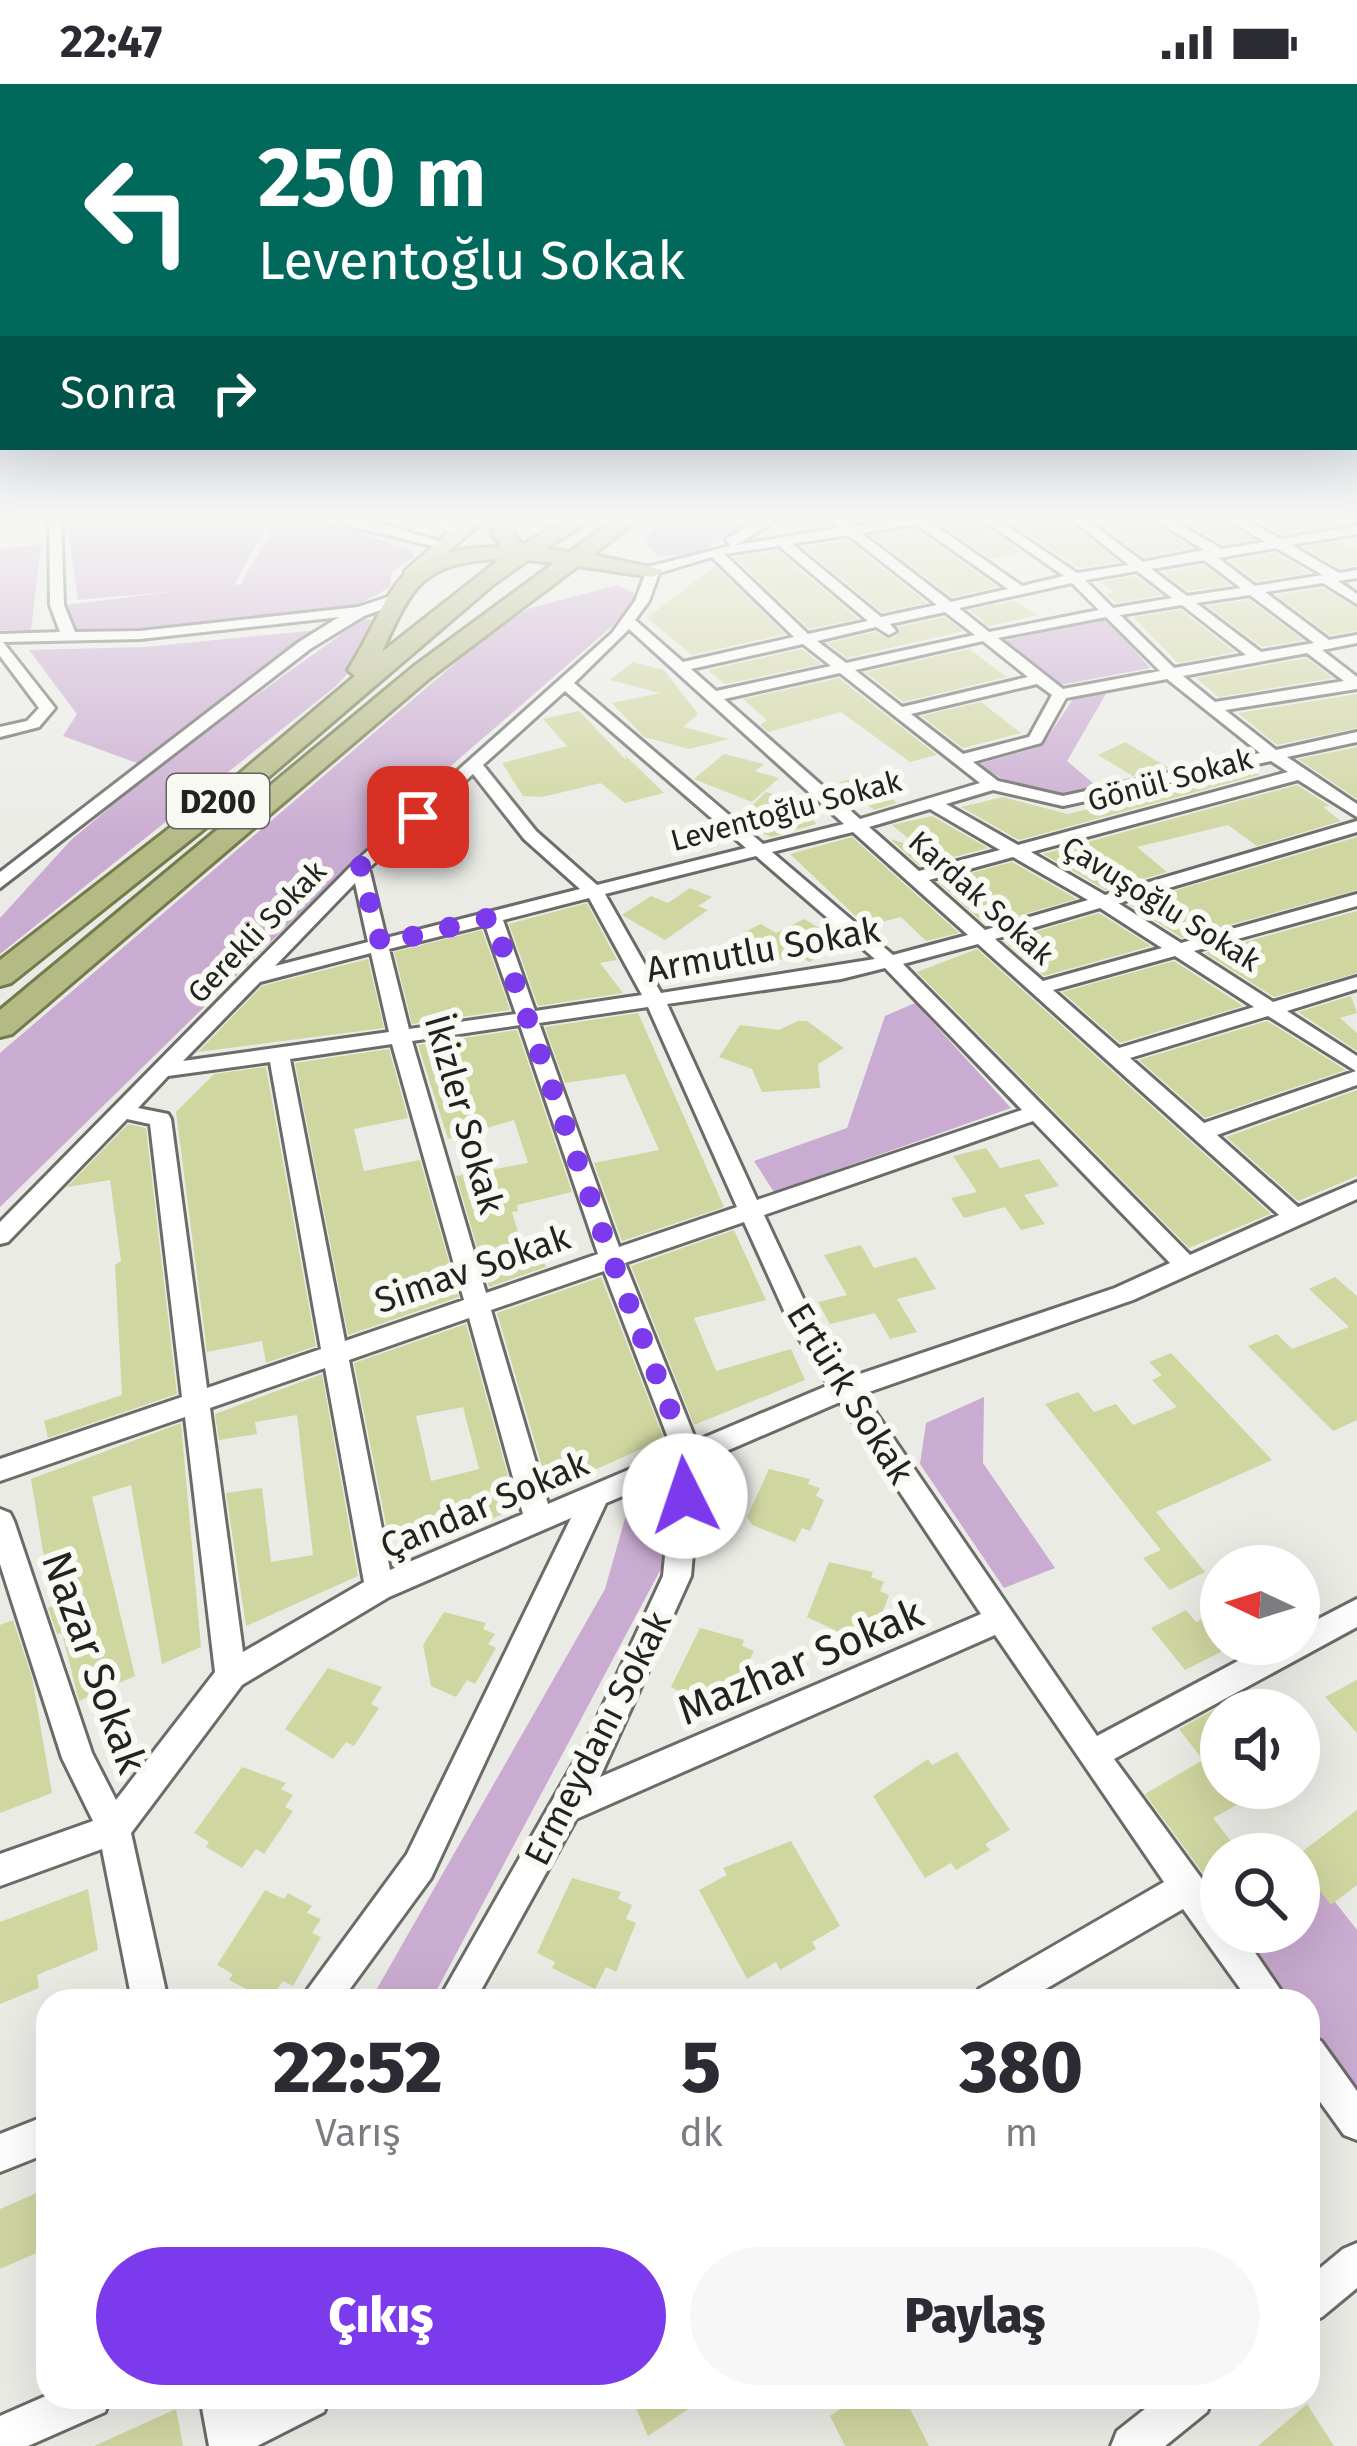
<!DOCTYPE html>
<html lang="tr">
<head>
<meta charset="utf-8">
<style>
	body { margin:0; font-family:"Fira Sans",sans-serif; background:#f7f7f7; color:#2b2b33; height:100vh; display:flex; flex-direction:column; font-size:45px; white-space:nowrap }
	* { box-sizing:border-box; margin:0 }
	p { font-size:39px; color:#7c7c81 }
	.icon { flex:none; width:66px; height:66px; fill:none; stroke:currentColor; stroke-width:2; stroke-linecap:round; stroke-linejoin:round }
	.map { position:relative; flex:1; overflow:hidden }
	.sheet { position:absolute; left:36px; top:1905px; width:1284px; height:420px; display:flex; flex-direction:column; background:#fff; border-radius:36px; box-shadow:0 12px 48px #0002 }
	.sheet>* { flex:none }
	.top-card { position:absolute; left:0px; top:0px; width:1359px; height:366px; box-shadow:0 12px 48px #0002; background:#00695c; color:#fff; overflow:hidden }
	.needle { width:78px; rotate:274deg }
	.controls { position:absolute; left:1200px; top:1461px; display:grid; gap:24px }
	.controls a { display:grid; place-items:center; width:120px; height:120px; border-radius:50%; background:#fff; box-shadow:0 12px 48px #0002; font-size:60px }
	.pin { position:absolute; display:grid; place-items:center; width:102px; height:102px; color:#fff; margin:-51px; border-radius:24px; box-shadow:0 6px 18px #0006 }
	.me { position:absolute; width:132px; margin:-66px; rotate:356deg; stroke-linejoin:round; filter:drop-shadow(0 0 9px #0008) }
	.turn { display:flex; align-items:center; gap:42px; height:252px; padding:0 60px; font-size:54px }
	.turn .icon { width:156px; height:156px; stroke-width:2.5 }
	.turn b { display:block; font-size:84px; line-height:102px }
	.then { display:flex; align-items:center; height:114px; padding:0 60px; background:#0003; gap:24px; font-size:45px }
	.eta { display:flex; justify-content:space-evenly; align-items:center; height:204px; text-align:center }
	.eta b { font-size:72px; font-weight:800; line-height:84px }
	.action { display:flex; gap:24px; margin-top:auto; padding:24px 60px }
	.action a { flex:1; height:138px; border-radius:72px; background:#7c3aed; color:#fff; font-size:48px; font-weight:800; line-height:138px; text-align:center }
	.action a+a { background:#f7f7f7; color:#2b2b33 }
	.status { display:flex; justify-content:space-between; align-items:center; height:84px; padding:0 60px; background:#fff; direction:ltr }
	.status svg { height:33px; fill:currentColor }
	.map>svg:first-child { display:block }
	.green { fill:#caabd1 }
	.building { fill:#d0d6a0; fill-rule:evenodd }
	.lines { fill:none; stroke-linecap:round; stroke-linejoin:round }
	.service-casing { stroke:#6b6c67; stroke-width:10 }
	.minor-casing { stroke:#6b6c67; stroke-width:6 }
	.tertiary-casing { stroke:#6b6c67; stroke-width:6 }
	.primary-casing { stroke:#757a4d; stroke-width:6 }
	.trunk-casing { stroke:#757a4d; stroke-width:6 }
	.service { stroke:#fff; stroke-width:8 }
	.minor { fill:#fff; fill-rule:evenodd }
	.tertiary { fill:#fff; fill-rule:evenodd }
	.primary { fill:#c7cba3; fill-rule:evenodd }
	.trunk { fill:#b4ba84; fill-rule:evenodd }
	.route { stroke:#7c3aed; stroke-width:21; stroke-dasharray:0 37.8 }
	.labels { text-anchor:middle; stroke-width:12; stroke-linejoin:round; paint-order:stroke }
	.far-street-label { font-size:30px; fill:#222220; stroke:#f8f9f3 }
	.shield { fill:#f8f9f3; stroke:#62625f; stroke-width:3 }
	.shield-label { font-size:33px; font-weight:bold; fill:#222220 }
	.street-label { font-size:36px; fill:#222220; stroke:#f8f9f3 }
	.near-street-label { font-size:42px; fill:#222220; stroke:#f8f9f3 }
</style>
</head>
<body>
<div class="status"><b>22:47</b><svg viewBox="0 0 49 12"><path d="M0 12V9h3v3zM5 12V6h3v6zM10 12V3h3v9zM15 12V0h3v12zM26 1h20v11H26zM47 4h2v5h-2z"/></svg></div>
<div class="map">
<svg width="1357" height="2362" viewBox="0 0 1357 2362">
	<rect width="100%" height="100%" fill="#ebebe6"/>
	<g class="green">
		<path d="M66,430H273L234,501L241,500L280,430C323,430 368,453 411,466L414,473L392,487L390,503L360,520L158,544L74,546L65,521L178,507L78,516Z"/>
		<path d="M669,430H767L696,469L658,473L644,456Z"/>
		<path d="M41,460L31,547L0,546V465Z"/>
		<path d="M618,501L634,509L631,522L610,544L445,687L0,1123V969L494,546L530,524Z"/>
		<path d="M364,534L372,536L355,582L336,602L0,870V834L71,756L170,673Z"/>
		<path d="M1096,535L1109,537L1150,584L1060,601L1004,557Z"/>
		<path d="M318,546L137,679L63,652L77,630L29,566L145,563Z"/>
		<path d="M1107,608L1067,677L1100,705C1052,715 1020,709 979,680L1042,662L1075,612Z"/>
		<path d="M915,919L1011,1024L774,1108L754,1077L847,1044L885,932Z"/>
		<path d="M984,1313L983,1379L1055,1484L1004,1504L920,1380L926,1339Z"/>
		<path d="M656,1415L671,1416L663,1481L431,1917H370L605,1505L628,1424Z"/>
		<path d="M1299,1772L1357,1846V2014L1308,1946V1917H1287L1238,1848H1299Z"/>
	</g>
	<g class="building">
		<path d="M971,430L972,434L1021,468L991,475L941,440Z"/>
		<path d="M997,430H1061L1118,478L1079,484Z"/>
		<path d="M1086,430H1142L1192,464L1144,473Z"/>
		<path d="M1170,430H1217L1253,455L1223,460Z"/>
		<path d="M1245,430H1357V438L1281,450Z"/>
		<path d="M915,445L997,503L952,513L872,452Z"/>
		<path d="M847,456L927,519L882,528L803,463Z"/>
		<path d="M1340,457L1357,467V482L1340,484L1304,463Z"/>
		<path d="M778,467L858,535L809,545L734,473Z"/>
		<path d="M1275,469L1310,489L1256,497L1229,477Z"/>
		<path d="M1203,481L1230,501L1188,507L1162,488Z"/>
		<path d="M715,482L785,550L692,571L647,534Z"/>
		<path d="M1136,492L1161,511L1117,519L1106,510L1115,508L1100,498Z"/>
		<path d="M1322,504L1357,524V547L1330,551L1276,511Z"/>
		<path d="M1249,516L1303,556L1262,563L1207,522Z"/>
		<path d="M1014,517L1038,531L989,542L969,526Z"/>
		<path d="M1181,526L1235,568L1178,579L1133,533Z"/>
		<path d="M944,533L963,547L847,574L827,559L875,548L891,555L900,548L898,543Z"/>
		<path d="M802,565L821,580L725,600L708,586Z"/>
		<path d="M969,565L1007,593L903,618L865,588Z"/>
		<path d="M1306,574L1333,594L1219,613L1196,594Z"/>
		<path d="M633,578L664,586L698,630L683,643L729,655L689,665L644,653L612,619L660,609L610,596Z"/>
		<path d="M839,594L937,671L910,678L841,628L768,648L760,641L767,636L743,615Z"/>
		<path d="M1357,610V644L1277,661L1238,629Z"/>
		<path d="M981,618L1021,649L963,664L921,632Z"/>
		<path d="M579,627L626,676L625,671L664,709L625,719L601,699L542,713L523,712L502,679L567,662L543,635Z"/>
		<path d="M1125,658L1169,684L1133,692L1098,671Z"/>
		<path d="M1357,663V715L1298,675Z"/>
		<path d="M724,670L764,680L755,687L779,694L752,718L694,695Z"/>
		<path d="M1252,686L1259,691L1019,756L961,723L1003,713L1068,730Z"/>
		<path d="M863,692L897,719L874,726L840,698Z"/>
		<path d="M1297,701L1330,722L1323,723L1341,737L1257,762L1228,741L1137,763L1167,788L1106,806L1043,770Z"/>
		<path d="M766,708L803,719L816,740L772,753L759,748L747,726Z"/>
		<path d="M932,732L988,764L920,782L890,755L920,764L892,741Z"/>
		<path d="M852,753L959,849L926,857L901,833L866,842L790,770Z"/>
		<path d="M1357,753V806L1182,854L1129,820Z"/>
		<path d="M1012,778L1077,815L986,841L938,798Z"/>
		<path d="M690,804L712,813L698,822L708,826L665,856L622,831L651,812L668,819Z"/>
		<path d="M587,819L617,876L600,879L623,909L538,922L509,840Z"/>
		<path d="M1357,827V889L1274,913L1205,869Z"/>
		<path d="M1099,829L1151,862L1044,892L1004,857Z"/>
		<path d="M804,835L823,846L807,854L829,868L809,878L794,869L764,884L745,872L755,859L740,850L761,840L776,849Z"/>
		<path d="M482,846L510,926L412,940L394,868Z"/>
		<path d="M977,865L1270,1129V1130L1189,1164L917,888Z"/>
		<path d="M368,875L384,944L198,968L262,902Z"/>
		<path d="M1174,877L1243,922L1120,959L1062,908Z"/>
		<path d="M1351,912L1357,929L1340,934L1357,949V967L1298,928Z"/>
		<path d="M638,929L724,1123L622,1157L594,1079L659,1066L625,990L565,999L545,943Z"/>
		<path d="M798,937H807L844,964L818,980L820,1004L762,1008L752,985L719,973L740,941L779,946Z"/>
		<path d="M1267,937L1346,986L1205,1034L1139,976Z"/>
		<path d="M517,946L572,1108L517,1121L518,1127L512,1128L524,1168L539,1164L546,1183L489,1203L456,1092L528,1079L514,1036L448,1055L418,961Z"/>
		<path d="M389,965L408,1034L354,1045L364,1087L420,1076L459,1213L348,1251L295,979Z"/>
		<path d="M266,983L316,1262L266,1279L262,1257L207,1268L176,1028L214,990Z"/>
		<path d="M1357,1006V1092L1298,1117L1226,1053Z"/>
		<path d="M128,1040L146,1044L177,1310L48,1354L44,1337L122,1311L115,1181L121,1177L110,1096L67,1103Z"/>
		<path d="M986,1064L1000,1084L1039,1075L1059,1102L1024,1111L1045,1140L1021,1146L1005,1123L964,1134L951,1114L977,1108L953,1072Z"/>
		<path d="M734,1146L766,1216L694,1234L716,1287L791,1265L805,1296L694,1341L631,1182Z"/>
		<path d="M861,1161L874,1184L916,1173L936,1205L897,1215L917,1248L890,1255L875,1229L830,1240L818,1218L847,1211L824,1171Z"/>
		<path d="M601,1193L664,1355L549,1406L497,1229Z"/>
		<path d="M1335,1193L1357,1212V1336L1333,1347L1248,1262L1277,1250L1292,1265L1349,1243L1309,1205Z"/>
		<path d="M466,1240L517,1424L403,1472L398,1447L388,1450L354,1279ZM463,1323L479,1385L431,1397L416,1332Z"/>
		<path d="M1171,1269L1272,1376L1156,1428L1205,1488L1170,1506L1143,1474L1161,1466L1045,1320L1078,1308L1094,1328L1116,1320L1133,1341L1177,1323L1152,1296L1162,1291L1149,1278Z"/>
		<path d="M322,1290L358,1492L246,1542L226,1409L262,1404L271,1478L313,1471L297,1331L255,1338L257,1350L219,1356L215,1330Z"/>
		<path d="M181,1339L201,1563L162,1580L131,1401L92,1413L135,1592L79,1617L62,1549L57,1550L48,1524L52,1522L31,1395Z"/>
		<path d="M769,1385L810,1395L808,1400L820,1404L816,1412L824,1416L810,1447L802,1444L795,1458L752,1441L747,1433Z"/>
		<path d="M829,1478L873,1488L871,1493L884,1498L880,1507L889,1511L876,1546L867,1543L860,1558L807,1533Z"/>
		<path d="M1186,1526L1196,1538L1221,1526V1568L1185,1586L1151,1544Z"/>
		<path d="M444,1528L486,1539L483,1545L495,1550L488,1560L496,1564L475,1600L467,1596L456,1613L431,1602L423,1561Z"/>
		<path d="M13,1536L32,1593L52,1709L0,1729V1541Z"/>
		<path d="M700,1544L744,1556L742,1562L754,1567L749,1577L757,1581L741,1618L732,1614L723,1631L671,1603Z"/>
		<path d="M328,1584L382,1603L371,1620L379,1624L354,1662L346,1658L333,1675L285,1645Z"/>
		<path d="M1357,1596V1649L1325,1613Z"/>
		<path d="M1217,1624L1221,1704H1268L1213,1734L1241,1770H1221V1788L1208,1796L1145,1710L1203,1676L1179,1645Z"/>
		<path d="M957,1668L1010,1746L985,1760L990,1766L956,1786L951,1779L925,1794L873,1712L928,1675L932,1681Z"/>
		<path d="M242,1683L286,1699L281,1705L293,1711L285,1723L293,1727L264,1770L256,1765L242,1784L206,1763L209,1758L194,1749Z"/>
		<path d="M1357,1726V1801L1331,1821L1299,1780V1770Z"/>
		<path d="M791,1757L840,1842L812,1858L816,1865L780,1886L776,1878L747,1895L699,1806L727,1791L723,1784Z"/>
		<path d="M572,1794L621,1808L618,1815L632,1821L626,1835L636,1839L616,1888L606,1883L595,1905L552,1884L555,1878L537,1869Z"/>
		<path d="M88,1805L98,1866L37,1891L39,1904L0,1920V1838Z"/>
		<path d="M265,1806L284,1815L288,1809L312,1822L307,1829L321,1835L312,1849L321,1853L293,1902L283,1897L269,1917L229,1896L233,1890L217,1881Z"/>
		<path d="M48,2104V2164L0,2185V2125Z"/>
		<path d="M631,2313H706L648,2352Z"/>
		<path d="M858,2313H904L929,2362H845L830,2332Z"/>
		<path d="M1307,2320L1334,2362H1258Z"/>
		<path d="M176,2325L183,2362H94Z"/>
	</g>
	<g class="lines">
		<g class="service-casing">
			<path id="service" d="M437,438L457,448"/>
		</g>
		<g class="minor-casing">
			<g id="minor">
				<path d="M49,430H61L64,521L75,548L140,547L358,523L365,527L358,531L140,555L3,558L55,624L39,643L0,653V643L27,637L39,624L0,572V550L60,548L50,521Z"/>
				<path d="M771,430H786L736,461L839,444L823,430H837L853,442L932,430H961L930,438L1022,502L1064,492L975,430H989L1077,489L1129,481L1065,430H1079L1143,478L1204,466L1146,430H1161L1222,465L1265,458L1221,430H1236L1280,455L1357,442V450L1291,461L1339,489L1357,486V494L1338,497L1357,510V520L1323,499L1265,508L1329,556L1357,551V559L1322,566L1357,593V605L1225,626L1276,666L1357,648V658L1287,673L1357,720V733L1298,696L1031,768L1105,811L1357,737V748L1118,819L1181,859L1357,810V822L1194,867L1273,918L1357,893V905L1287,927L1357,972V1001L1217,1051L1298,1123L1357,1098V1115L1133,1216L863,1310L1097,1652L1270,1560H1299V1545L1357,1515V1543L1114,1675L1221,1821V1848H1241L1288,1917H1249L1183,1825L1025,1917H973L979,1905L1164,1798L995,1551L576,1735L475,1917H438L588,1654L663,1492L673,1391L606,1419L431,1794L341,1917H302L308,1905L407,1770L571,1434L389,1513L242,1601L131,1749L168,1917H132L102,1765L0,1802V1770L93,1737L62,1674L0,1480V1425L10,1429L14,1437L92,1669L116,1716L215,1588L185,1333L0,1397V1375L182,1313L150,1040L127,1035L8,1158L0,1160V1138L354,779L612,549L635,517L648,483L730,462L726,455ZM916,440L1008,505L951,518L861,449ZM848,451L937,521L881,533L792,460ZM779,462L868,537L808,550L724,470ZM1276,464L1323,491L1255,502L1218,474ZM712,473L792,551L794,553L683,578L635,536L649,517L659,489ZM1204,476L1241,504L1187,512L1151,485ZM1137,487L1172,514L1113,524L1085,496ZM1072,499L1099,526L989,548L959,524ZM1250,511L1314,559L1261,568L1196,519ZM1182,521L1246,571L1174,584L1120,531ZM945,528L975,551L846,579L817,557L876,543L889,551L896,547L890,540ZM1106,533L1160,587L1063,605L998,554ZM629,545L844,740L763,760L574,599ZM983,557L1028,593L902,623L855,586ZM803,560L831,582L716,607L691,585ZM1307,569L1344,597L1215,618L1183,592ZM840,589L980,699L860,735L724,615ZM1167,595L1260,669L1063,712L998,697L973,678L1041,659L1066,614ZM1037,600L1052,611L1029,653L963,670L911,630ZM565,607L746,764L597,801L536,747L483,681ZM1271,677L1288,688L1018,761L946,720L993,706L1063,722ZM473,690L524,755L580,805L386,854L369,784ZM930,725L1000,766L919,787L869,743ZM853,748L968,851L893,871L772,768ZM756,772L875,875L661,909L605,810ZM1013,773L1088,816L985,846L929,796ZM355,799L368,858L275,882ZM589,814L642,911L535,927L503,836ZM1100,824L1162,864L1043,897L995,855ZM485,841L516,930L409,945L389,865ZM978,860L1279,1131L1190,1171L903,880ZM371,869L389,948L183,977L260,898ZM1175,872L1254,923L1119,964L1053,906ZM885,884L1022,1026L757,1116L667,920L841,895ZM648,923L737,1123L619,1163L539,939ZM1268,932L1356,987L1204,1039L1130,974ZM520,941L598,1170L486,1209L412,957ZM392,960L464,1216L345,1257L290,975ZM270,978L321,1265L207,1304L171,1035L168,1030L138,1024L168,992ZM1033,1037L1170,1179L1115,1204L851,1293L814,1238L764,1131ZM744,1138L791,1242L829,1301L696,1357L625,1179ZM604,1187L673,1367L548,1420L491,1226ZM469,1234L523,1430L390,1486L349,1276ZM325,1284L364,1498L243,1568L210,1324ZM840,1318L981,1530L600,1693L691,1492L701,1378Z"/>
				<path d="M1308,1952L1321,1957L1357,2007V2056L1344,2051L1308,2001Z"/>
				<path d="M48,2031V2069L0,2088V2050Z"/>
				<path d="M1357,2159V2204L1322,2233L1308,2239V2194L1343,2165Z"/>
				<path d="M48,2311L111,2313L105,2328L28,2362H0V2332Z"/>
				<path d="M200,2313H242L244,2324L266,2313H330L324,2328L257,2362H209Z"/>
				<path d="M1160,2313H1213L1207,2328L1165,2362H1111L1117,2347Z"/>
			</g>
		</g>
		<g class="tertiary-casing">
			<g id="tertiary">
				<path d="M330,430H347L449,460L442,464L348,442Z"/>
				<path d="M397,510L403,512V518L364,532L310,565L0,804V788L299,558L352,525Z"/>
			</g>
		</g>
		<g class="primary-casing">
			<path id="primary" d="M470,430H490L419,495H405V487Z"/>
		</g>
		<g class="trunk-casing">
			<path id="trunk" d="M500,430H520L513,448L522,461L576,430H601L545,465L570,468L621,430H644L593,471L664,486L653,493L578,482L431,593L12,950L0,953V926L413,583L554,479L528,476L494,500L258,702L11,899L0,902V876L239,690L355,592L348,586C398,506 387,465 501,463L491,448ZM500,475L382,568C412,502 422,478 500,475Z"/>
		</g>
		<use href="#service" class="service"/>
		<use href="#minor" class="minor"/>
		<use href="#tertiary" class="tertiary"/>
		<use href="#primary" class="primary"/>
		<use href="#trunk" class="trunk"/>
	</g>
	<linearGradient id="sky" x2="0" y2="1"><stop stop-color="#8b9fcf"/><stop offset="0.57" stop-color="#f6f6f4"/><stop offset="1" stop-color="#f6f6f4" stop-opacity="0"/></linearGradient>
	<rect width="1357" height="761" fill="url(#sky)"/>
	<g class="lines">
		<path class="route" d="M418,733L360,783L381,860L492,833L611,1173L688,1372L685,1412"/>
	</g>
	<g class="labels">
		<g class="far-street-label">
			<text transform="translate(1170 696) rotate(-15)" y="10">Gönül Sokak</text>
			<text transform="translate(786 727) rotate(-15)" y="10">Leventoğlu Sokak</text>
			<text transform="translate(981 814) rotate(42)" y="10">Kardak Sokak</text>
			<text transform="translate(1161 820) rotate(32)" y="10">Çavuşoğlu Sokak</text>
			<text transform="translate(257 848) rotate(-46)" y="10">Gerekli Sokak</text>
		</g>
		<rect class="shield" x="167" y="690" width="102" height="54" rx="9"/>
		<g class="shield-label">
			<text x="218" y="729">D200</text>
		</g>
		<g class="street-label">
			<text transform="translate(763 865) rotate(-10)" y="13">Armutlu Sokak</text>
			<text transform="translate(465 1030) rotate(74)" y="13">İkizler Sokak</text>
			<text transform="translate(472 1184) rotate(-19)" y="13">Simav Sokak</text>
			<text transform="translate(851 1309) rotate(58)" y="13">Ertürk Sokak</text>
			<text transform="translate(484 1420) rotate(-23)" y="13">Çandar Sokak</text>
			<text transform="translate(597 1654) rotate(-63)" y="13">Ermeydanı Sokak</text>
		</g>
		<g class="near-street-label">
			<text transform="translate(800 1577) rotate(-23)" y="15">Mazhar Sokak</text>
			<text transform="translate(95 1578) rotate(70)" y="15">Nazar Sokak</text>
		</g>
	</g>
</svg>
<div class="controls">
<a><svg class="needle" viewBox="-14 -14 28 28"><path d="M0-13l5 13h-10z" fill="#e53935"/><path d="M0 13l5-13h-10z" fill="#7c7c81"/></svg></a>
<a><svg class="icon" aria-label="sound" viewBox="0 0 24 24"><path d="M4 9h4l5-4v14l-5-4H4zM17 9q2 3 0 6"/></svg></a>
<a><svg class="icon" aria-label="search" viewBox="0 0 24 24"><circle cx="10" cy="10" r="6"/><path d="M15 15l6 6"/></svg></a>
</div>
<div class="pin" style="left:418px;top:733px;background:#d93025"><svg class="icon" aria-label="arrive" viewBox="0 0 24 24"><path d="M6 21V4h12l-3 4 3 4H6"/></svg></div>
<svg class="me" style="left:685px;top:1412px" viewBox="-20 -20 40 40"><circle r="19" fill="#fff"/><path d="M0-13L10 11 0 6-10 11z" fill="#7c3aed"/></svg>
<div class="top-card">
<div class="turn"><svg class="icon" aria-label="left" viewBox="0 0 24 24"><path d="M17 20v-9H6M10 6l-5 5 5 5"/></svg><div><b>250 m</b>Leventoğlu Sokak</div></div>
<div class="then">Sonra<svg class="icon" aria-label="right" viewBox="0 0 24 24"><path d="M7 20v-9h11M14 6l5 5-5 5"/></svg></div>
</div>
<section class="sheet">
<div class="eta">
<div><b>22:52</b><p>Varış</p></div>
<div><b>5</b><p>dk</p></div>
<div><b>380</b><p>m</p></div>
</div>
<div class="action"><a>Çıkış</a><a>Paylaş</a></div>
</section>
</div>
</body>
</html>
